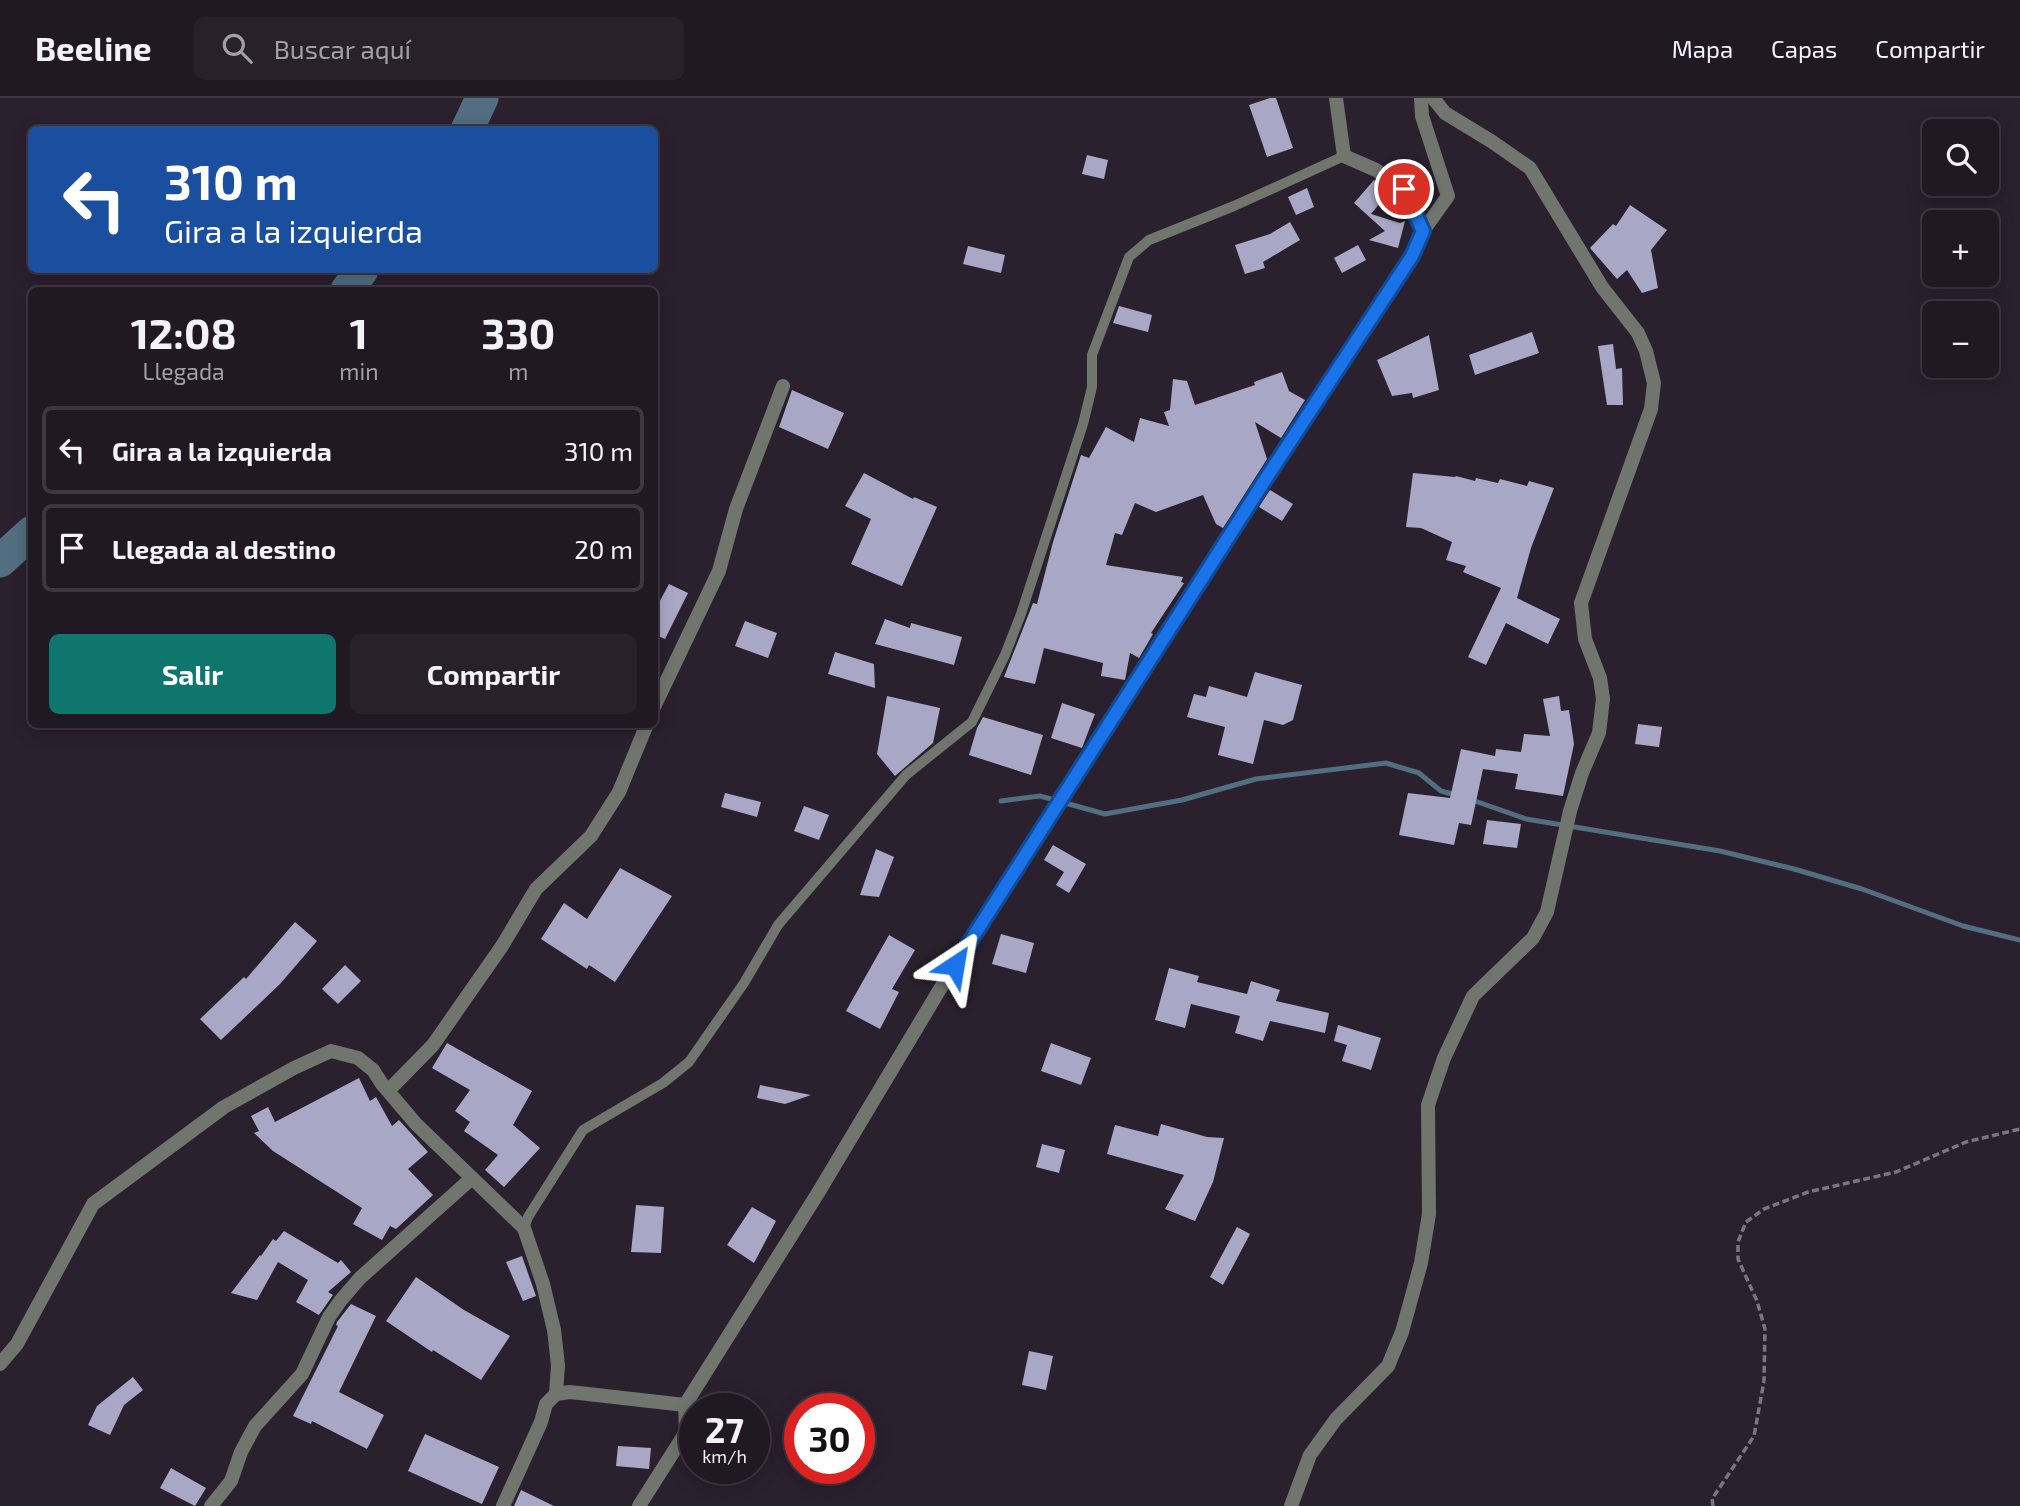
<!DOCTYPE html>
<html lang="es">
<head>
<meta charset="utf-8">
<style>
	body { margin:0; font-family:"Exo 2",sans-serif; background:#28212a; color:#f1f3f6; height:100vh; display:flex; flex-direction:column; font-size:26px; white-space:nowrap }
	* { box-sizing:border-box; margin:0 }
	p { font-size:23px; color:#a2a0a5 }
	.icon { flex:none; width:38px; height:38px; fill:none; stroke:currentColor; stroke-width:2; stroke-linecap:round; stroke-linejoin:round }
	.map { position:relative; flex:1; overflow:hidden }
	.drawer { position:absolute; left:28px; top:189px; width:630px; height:441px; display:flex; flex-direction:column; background:#201822; border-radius:10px; box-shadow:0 4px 18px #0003,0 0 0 2px #3d3740 }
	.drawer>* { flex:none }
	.hud { position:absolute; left:28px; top:28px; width:630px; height:147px; border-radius:10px; box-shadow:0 4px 18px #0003,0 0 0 2px #3d3740; background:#1a4fa0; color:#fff; overflow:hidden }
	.fabs { position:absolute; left:1922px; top:21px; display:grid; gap:14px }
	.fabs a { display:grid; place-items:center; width:77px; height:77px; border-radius:10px; background:#201822; box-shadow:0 4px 18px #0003,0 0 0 2px #3d3740; font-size:35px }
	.speed { position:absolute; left:679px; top:1295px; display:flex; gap:14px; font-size:35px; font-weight:700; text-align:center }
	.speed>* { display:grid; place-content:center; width:91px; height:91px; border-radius:50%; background:#201822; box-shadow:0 4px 18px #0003,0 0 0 2px #3d3740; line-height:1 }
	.speed small { font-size:18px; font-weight:400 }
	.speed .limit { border:10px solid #d22; background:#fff; color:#111 }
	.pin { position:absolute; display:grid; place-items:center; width:60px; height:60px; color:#fff; margin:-30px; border:4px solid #fff; border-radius:50%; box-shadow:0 2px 7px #0007 }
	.me { position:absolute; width:77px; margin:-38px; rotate:33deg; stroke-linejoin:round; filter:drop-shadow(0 0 5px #0008) }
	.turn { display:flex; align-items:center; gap:24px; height:147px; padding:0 21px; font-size:32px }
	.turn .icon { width:91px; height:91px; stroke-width:2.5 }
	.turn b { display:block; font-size:49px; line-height:60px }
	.eta { display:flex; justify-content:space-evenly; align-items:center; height:119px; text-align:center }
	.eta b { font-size:42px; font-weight:700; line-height:49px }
	.primary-button { display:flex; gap:14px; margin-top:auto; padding:14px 21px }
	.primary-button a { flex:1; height:80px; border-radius:10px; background:#0f766e; color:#fff; font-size:28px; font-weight:700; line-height:80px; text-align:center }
	.primary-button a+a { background:#28212a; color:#f1f3f6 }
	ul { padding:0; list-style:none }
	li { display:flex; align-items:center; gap:21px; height:88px; margin:0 14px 10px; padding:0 7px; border:4px solid #3d3740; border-radius:10px }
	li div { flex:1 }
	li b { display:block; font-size:26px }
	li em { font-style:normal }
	header { display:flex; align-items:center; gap:42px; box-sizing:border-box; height:98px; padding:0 35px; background:#201822; border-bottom:2px solid #3d3740 }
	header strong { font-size:33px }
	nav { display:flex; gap:38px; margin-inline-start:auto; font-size:24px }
	.search { width:490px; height:63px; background:#28212a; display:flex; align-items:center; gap:18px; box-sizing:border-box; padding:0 24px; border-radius:10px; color:#a2a0a5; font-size:26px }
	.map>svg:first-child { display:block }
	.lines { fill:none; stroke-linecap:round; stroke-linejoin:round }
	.stream { stroke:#526e81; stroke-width:5 }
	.river { stroke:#526e81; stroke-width:33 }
	.building { fill:#a8a7c6 }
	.path { stroke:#7d7480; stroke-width:3.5; stroke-dasharray:7 3.5; stroke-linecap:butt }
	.lane { stroke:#70756d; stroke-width:10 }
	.street { stroke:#70756d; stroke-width:14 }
	.route-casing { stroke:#114b97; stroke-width:18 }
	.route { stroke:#1a73e8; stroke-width:12 }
</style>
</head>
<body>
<header>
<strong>Beeline</strong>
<div class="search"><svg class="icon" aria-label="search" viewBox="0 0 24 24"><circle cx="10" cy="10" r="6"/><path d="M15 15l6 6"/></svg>Buscar aquí</div>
<nav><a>Mapa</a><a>Capas</a><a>Compartir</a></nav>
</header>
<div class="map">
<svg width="2020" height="1408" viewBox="0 0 2020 1408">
	<rect width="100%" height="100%" fill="#2b202e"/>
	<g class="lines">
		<g class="stream">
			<path d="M1472,702L1526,721L1720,753L1794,771L1862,791L1963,828L2020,842"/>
			<path d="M1001,703L1040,698L1105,716L1182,702L1256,681L1386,665L1419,675L1441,693L1456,697"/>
		</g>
		<g class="river">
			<path d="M467,32L482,0"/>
			<path d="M347,192L362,172"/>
			<path d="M0,463L32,434"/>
		</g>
	</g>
	<g class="building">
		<path d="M1270,0H1276L1293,50L1267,59L1249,7Z"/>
		<path d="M1087,57L1108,62L1104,81L1082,76Z"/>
		<path d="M1374,82L1390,93L1371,116L1400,125L1405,123L1398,150L1369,142L1385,133L1354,105Z"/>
		<path d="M1307,90L1314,109L1296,117L1288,99Z"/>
		<path d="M1630,107L1667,132L1651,152L1658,190L1642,195L1627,172L1617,181L1590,150L1613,126L1616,128Z"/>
		<path d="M1290,124L1300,142L1263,164L1265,170L1245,176L1235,147L1270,136Z"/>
		<path d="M1358,147L1366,162L1342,175L1334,160Z"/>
		<path d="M968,148L1005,157L1001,175L963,166Z"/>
		<path d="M1119,208L1152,217L1148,234L1113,225Z"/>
		<path d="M1532,234L1539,255L1475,277L1469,257Z"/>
		<path d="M1429,237L1439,292L1413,300L1412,295L1392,298L1377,262Z"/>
		<path d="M1613,246L1616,271L1622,270L1623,307H1607L1598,248Z"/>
		<path d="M1282,274L1289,293L1305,302L1281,340L1255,324L1267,361L1223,430L1216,426L1203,397L1156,414L1135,405L1122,437L1115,435L1106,467L1183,479L1181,484L1184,485L1151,535L1153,536L1139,560L1130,555L1125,582L1101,578L1103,565L1044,550L1035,586L1004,579L1033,505L1037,506L1053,444L1081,357L1089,360L1106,329L1134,344L1140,320L1169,328L1164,314L1170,312L1173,281L1187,283L1195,307L1255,287L1254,284Z"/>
		<path d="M792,292L844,315L828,351L779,329Z"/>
		<path d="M864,375L913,401L914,399L937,409L902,488L851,466L871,421L845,408Z"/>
		<path d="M1413,375L1455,379L1456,378L1475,383L1476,380L1498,385L1500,381L1527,388L1529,383L1554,390L1531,450L1517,500L1560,521L1548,546L1506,525L1486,567L1468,559L1501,490L1463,474L1466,468L1446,462L1452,444L1421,430L1406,429Z"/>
		<path d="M1270,392L1293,406L1282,423L1259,409Z"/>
		<path d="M669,486L688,495L665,541L654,536V514Z"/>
		<path d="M885,521L910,530L911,525L962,539L954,567L875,546Z"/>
		<path d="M745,523L777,535L768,560L735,548Z"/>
		<path d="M835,554L874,566L875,590L828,576Z"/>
		<path d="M1255,574L1302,587L1293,622L1283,627L1264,622L1253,666L1218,657L1225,629L1187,619L1194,596L1206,599L1209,588L1247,599Z"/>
		<path d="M887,598L940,610L933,645L895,678L877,656Z"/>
		<path d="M1559,598L1561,613L1569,612L1574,646L1563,698L1515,691L1518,676L1483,671L1471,727L1459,725L1454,747L1399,737L1408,695L1450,700L1461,651L1495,658L1496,651L1521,654L1524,636L1550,638L1543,601Z"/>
		<path d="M1062,605L1095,616L1082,650L1051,640Z"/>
		<path d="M983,619L1043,637L1031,677L969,657L977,630Z"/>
		<path d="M1638,626L1662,629L1659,649L1635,646Z"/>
		<path d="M725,695L761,704L757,719L721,709Z"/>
		<path d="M804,708L829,717L819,742L794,733Z"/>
		<path d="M1487,722L1521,726L1517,750L1483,746Z"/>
		<path d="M1053,747L1086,766L1069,795L1056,787L1064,774L1044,762Z"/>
		<path d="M876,751L894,759L879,799L860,797Z"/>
		<path d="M620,770L672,798L615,884L589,867L587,871L541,841L564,805L587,821Z"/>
		<path d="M295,824L317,843L280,886L221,942L200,921L244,879L246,881Z"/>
		<path d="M1001,836L1034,845L1026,875L992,866Z"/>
		<path d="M889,837L915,852L892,891L899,894L880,931L846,913Z"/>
		<path d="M345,867L361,883L338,906L322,891Z"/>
		<path d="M1169,870L1199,878L1197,884L1247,896L1251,883L1280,892L1276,903L1329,915L1325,935L1270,923L1263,943L1235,935L1240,918L1191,906L1185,930L1155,922Z"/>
		<path d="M1338,927L1381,940L1371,972L1342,963L1347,947L1334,943Z"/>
		<path d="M447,945L532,993L513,1027L540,1050L504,1089L485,1072L498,1057L464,1033L470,1024L455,1013L470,992L432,970Z"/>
		<path d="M1051,945L1091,960L1081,987L1041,973Z"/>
		<path d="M359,980L370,1003L376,999L392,1028L399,1022L428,1054L408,1071L433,1097L396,1131L390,1128L382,1142L353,1126L362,1110L273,1053L254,1035L259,1033L251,1018L268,1009L275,1024Z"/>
		<path d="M760,987L811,997L785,1006L757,1000Z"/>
		<path d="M1161,1026L1207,1039L1224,1040L1213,1084L1195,1123L1165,1111L1184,1077L1107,1056L1115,1027L1158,1038Z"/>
		<path d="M1042,1046L1065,1052L1059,1075L1036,1069Z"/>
		<path d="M636,1107L664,1109L661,1155L631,1154Z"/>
		<path d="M752,1109L776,1123L754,1165L727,1147Z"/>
		<path d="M1237,1129L1250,1136L1223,1187L1210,1179Z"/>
		<path d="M284,1133L338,1165L341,1162L351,1174L328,1194L333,1197L319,1217L296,1204L308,1182L278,1164L257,1202L231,1195L260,1157L261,1158L273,1141L276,1143Z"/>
		<path d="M522,1158L536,1198L523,1203L506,1164Z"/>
		<path d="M416,1179L464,1212L510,1238L481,1282L433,1252L432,1254L386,1223Z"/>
		<path d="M351,1206L376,1218L339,1294L384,1317L367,1351L312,1323L311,1326L293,1318L338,1228L336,1227L337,1224Z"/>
		<path d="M1029,1253L1053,1258L1046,1292L1022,1287Z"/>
		<path d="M133,1279L143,1292L124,1307L110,1337L88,1327L97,1308Z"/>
		<path d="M425,1336L499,1369L482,1406L408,1373Z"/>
		<path d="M618,1348L651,1350L649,1371L616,1368Z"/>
		<path d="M171,1370L206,1390L195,1408L160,1390Z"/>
		<path d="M521,1392L554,1408H514Z"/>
	</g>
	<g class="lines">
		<path class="path" d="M1713,1408L1712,1401L1754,1338L1764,1283L1765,1231L1757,1203L1738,1161V1144L1746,1124L1764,1111L1808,1094L1896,1074L1966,1044L2020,1031"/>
		<path class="lane" d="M524,1130L528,1119L583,1032L663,985L689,964L744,885L778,827L906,677L972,624L1005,557L1021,516L1083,326L1092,289V257L1129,159L1149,142L1234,108L1344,58"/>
		<g class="street">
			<path d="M1336,0L1344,58L1376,72L1404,91L1423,133"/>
			<path d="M654,609L719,473L736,411L783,288"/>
			<path d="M389,992L433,947L502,848L536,791L591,738L619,694L647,626"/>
			<path d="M0,1266L17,1246L93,1106L224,1009L294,970L331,953L358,960L373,972L382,986L416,1026L524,1130L543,1186L554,1232L558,1267L556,1296"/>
			<path d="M211,1408L231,1383L241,1354L255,1328L302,1276L329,1219L341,1202L360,1180L472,1080"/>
			<path d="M503,1408L541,1324L546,1306L556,1296L570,1294L685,1307"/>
			<path d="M639,1408L686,1334L685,1307L818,1095L940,891L1263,385L1412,158L1423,133L1448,98L1422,18L1421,0"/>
			<path d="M1291,1408L1310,1357L1336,1321L1388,1268L1402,1234L1421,1165L1429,1116L1428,1007L1444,960L1473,898L1533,840L1547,814L1570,713L1582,675L1599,635L1603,601L1600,580L1585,541L1581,505L1651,311L1654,285L1646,253L1638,235L1602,189L1530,70L1491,43L1445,15L1433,0"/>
		</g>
	</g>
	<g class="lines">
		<g class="route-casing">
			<path id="route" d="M955,867L1263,385L1412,158L1423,133L1404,91"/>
		</g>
		<use href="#route" class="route"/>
	</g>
</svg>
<div class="fabs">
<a><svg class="icon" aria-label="search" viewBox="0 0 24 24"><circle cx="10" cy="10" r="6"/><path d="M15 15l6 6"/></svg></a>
<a>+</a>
<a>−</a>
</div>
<div class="speed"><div>27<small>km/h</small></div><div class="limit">30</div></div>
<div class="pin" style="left:1404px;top:91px;background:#d93025"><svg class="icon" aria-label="arrive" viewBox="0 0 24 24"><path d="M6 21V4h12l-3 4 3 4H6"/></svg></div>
<svg class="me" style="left:955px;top:867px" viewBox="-20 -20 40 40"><path d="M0-17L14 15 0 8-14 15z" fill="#1a73e8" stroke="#fff" stroke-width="4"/></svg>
<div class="hud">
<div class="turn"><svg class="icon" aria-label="left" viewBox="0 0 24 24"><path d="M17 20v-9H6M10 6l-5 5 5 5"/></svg><div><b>310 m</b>Gira a la izquierda</div></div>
</div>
<section class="drawer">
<div class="eta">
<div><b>12:08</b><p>Llegada</p></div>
<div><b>1</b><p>min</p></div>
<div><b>330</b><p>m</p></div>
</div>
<ul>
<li><svg class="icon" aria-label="left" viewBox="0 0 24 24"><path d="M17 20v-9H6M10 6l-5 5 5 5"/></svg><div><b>Gira a la izquierda</b></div><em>310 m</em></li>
<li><svg class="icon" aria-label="arrive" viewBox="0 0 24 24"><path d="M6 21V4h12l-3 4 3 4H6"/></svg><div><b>Llegada al destino</b></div><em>20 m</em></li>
</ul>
<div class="primary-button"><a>Salir</a><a>Compartir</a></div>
</section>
</div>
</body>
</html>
